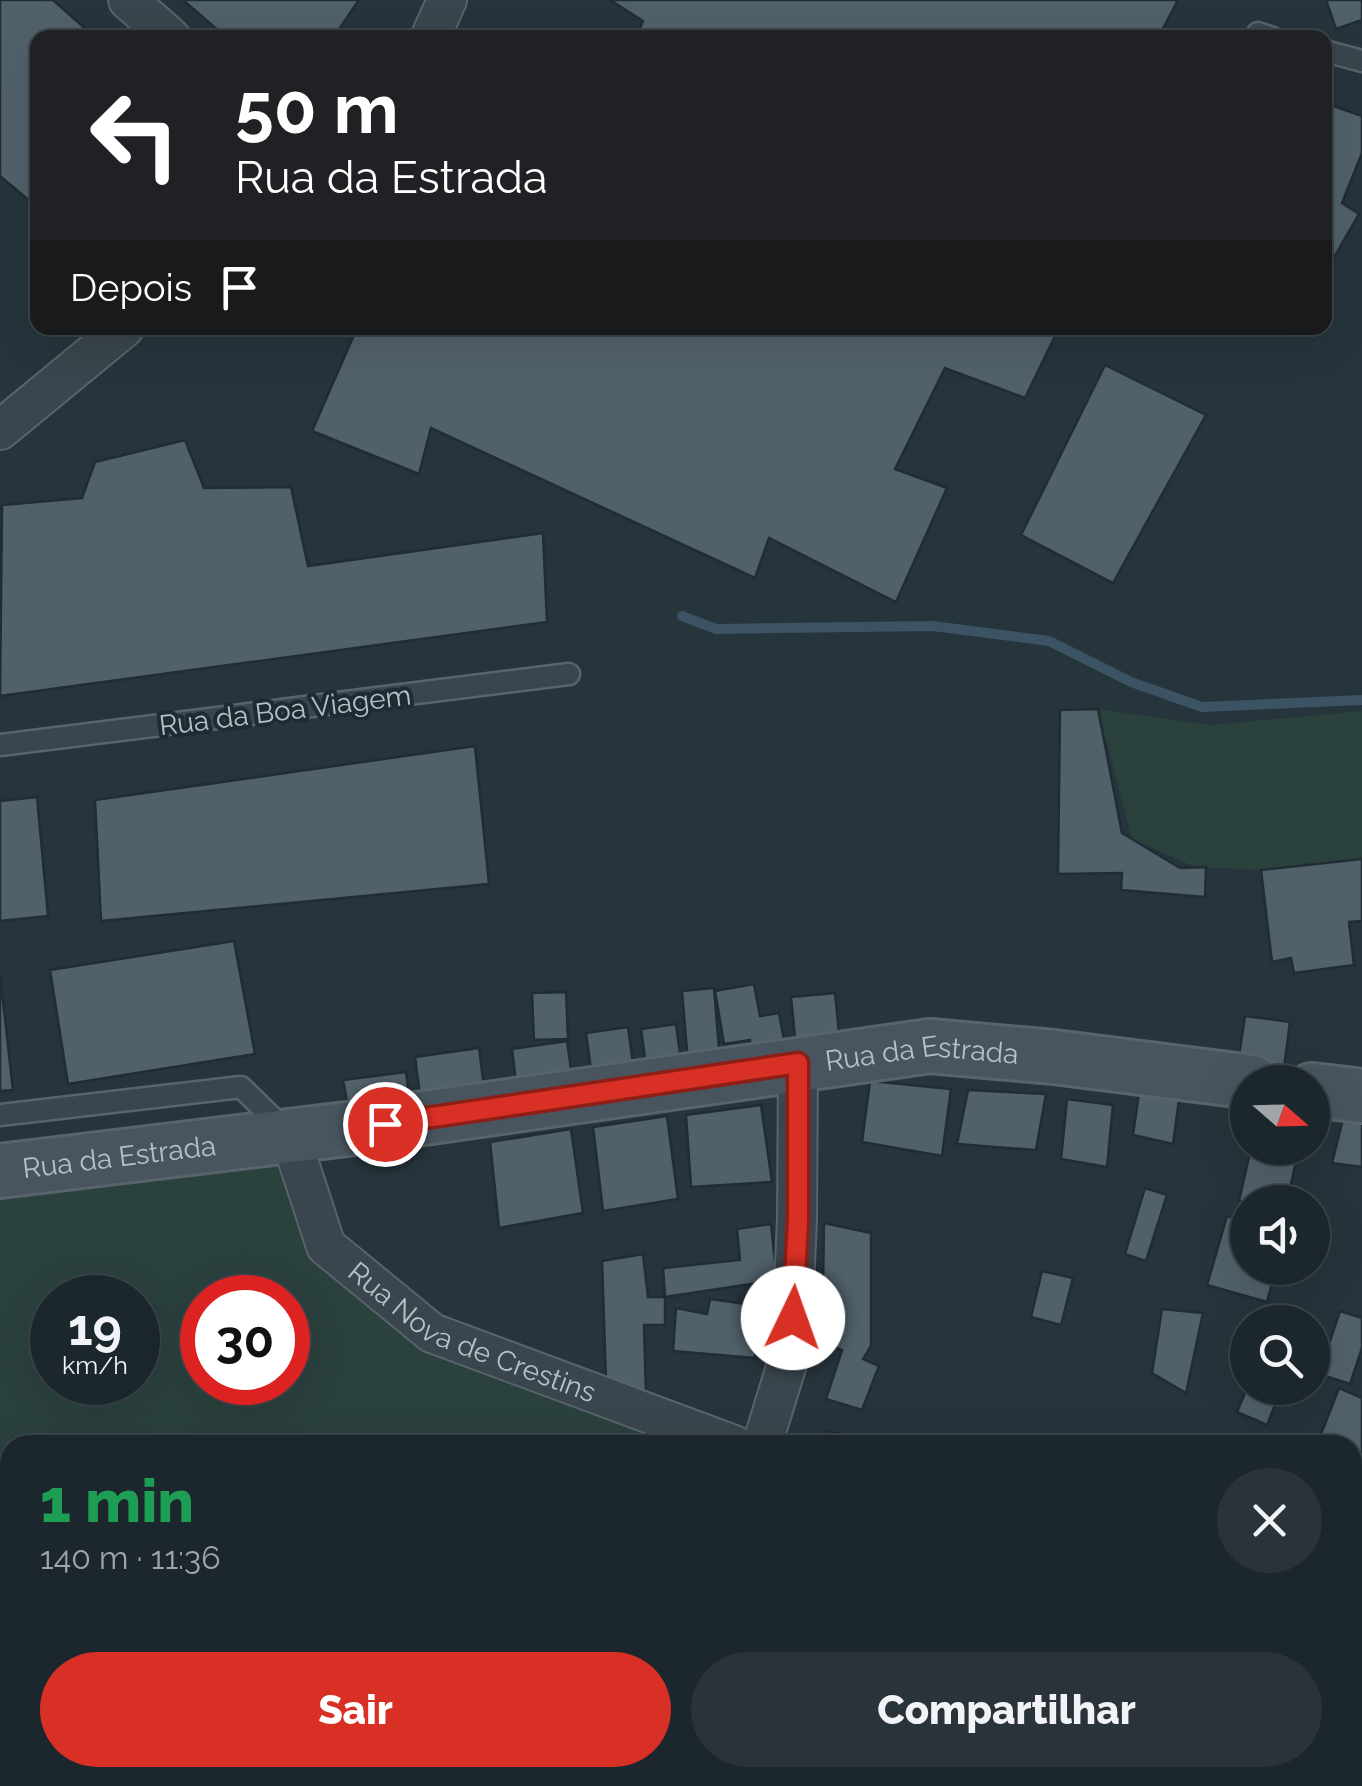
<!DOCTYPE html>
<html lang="pt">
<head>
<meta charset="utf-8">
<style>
	body { margin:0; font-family:Raleway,sans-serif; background:#293339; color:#f1f3f6; height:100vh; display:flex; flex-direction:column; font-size:38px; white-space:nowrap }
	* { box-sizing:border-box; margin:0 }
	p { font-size:32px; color:#a0a5aa }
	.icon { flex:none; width:55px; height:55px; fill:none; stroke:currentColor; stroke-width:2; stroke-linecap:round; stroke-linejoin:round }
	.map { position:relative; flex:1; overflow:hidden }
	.side { position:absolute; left:0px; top:1435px; width:1362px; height:352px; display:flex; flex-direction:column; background:#1c272d; border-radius:30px 30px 0 0; box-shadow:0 10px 40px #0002,0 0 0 2px #3a4449 }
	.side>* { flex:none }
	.banner { position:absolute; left:30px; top:30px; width:1302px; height:305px; border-radius:20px; box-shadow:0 10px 40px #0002,0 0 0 2px #3a4449; background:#202124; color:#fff; overflow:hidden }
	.needle { width:65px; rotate:110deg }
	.controls { position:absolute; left:1230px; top:1065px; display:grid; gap:20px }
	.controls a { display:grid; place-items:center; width:100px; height:100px; border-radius:50%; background:#1c272d; box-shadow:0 10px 40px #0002,0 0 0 2px #3a4449; font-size:50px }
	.speed { position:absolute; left:30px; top:1275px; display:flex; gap:20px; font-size:50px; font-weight:700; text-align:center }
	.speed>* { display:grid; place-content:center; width:130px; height:130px; border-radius:50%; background:#1c272d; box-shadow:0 10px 40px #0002,0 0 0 2px #3a4449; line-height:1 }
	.speed small { font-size:25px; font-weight:400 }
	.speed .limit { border:15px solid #d22; background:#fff; color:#111 }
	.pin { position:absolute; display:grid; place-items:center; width:85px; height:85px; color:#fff; margin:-42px; border:5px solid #fff; border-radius:50%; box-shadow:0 2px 10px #0007 }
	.me { position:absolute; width:110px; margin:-55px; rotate:3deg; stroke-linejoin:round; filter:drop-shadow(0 0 8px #0008) }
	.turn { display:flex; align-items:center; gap:35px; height:210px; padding:0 40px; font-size:45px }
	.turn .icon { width:130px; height:130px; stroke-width:2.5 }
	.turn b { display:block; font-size:70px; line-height:85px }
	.then { display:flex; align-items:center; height:95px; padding:0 40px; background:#0003; gap:20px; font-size:38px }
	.round { display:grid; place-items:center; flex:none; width:105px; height:105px; border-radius:52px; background:#293339 }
	.head { display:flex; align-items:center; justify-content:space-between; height:170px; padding:0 40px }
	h1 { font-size:60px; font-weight:800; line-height:75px; color:#1e9e55 }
	.cta { display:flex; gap:20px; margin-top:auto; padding:20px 40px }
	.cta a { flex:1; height:115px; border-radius:60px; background:#d93025; color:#fff; font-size:40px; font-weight:800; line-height:115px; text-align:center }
	.cta a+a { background:#293339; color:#f1f3f6 }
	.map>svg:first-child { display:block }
	.green { fill:#2b413d; fill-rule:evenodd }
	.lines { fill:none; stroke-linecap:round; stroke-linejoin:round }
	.stream { stroke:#3b5362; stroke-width:10 }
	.building { fill:#51616a; stroke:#212c34; stroke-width:2.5 }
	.lane-casing { stroke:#58636b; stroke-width:25 }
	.street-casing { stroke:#58636b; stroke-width:42 }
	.secondary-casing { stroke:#58636b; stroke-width:58 }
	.path { stroke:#4a5e5c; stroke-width:6; stroke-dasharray:8 8; stroke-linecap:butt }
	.lane { stroke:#3a454d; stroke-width:20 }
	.street { stroke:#3a454d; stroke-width:38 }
	.secondary { stroke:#48555f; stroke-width:52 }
	.route-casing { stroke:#8d1f18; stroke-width:25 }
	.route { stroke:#d93025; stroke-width:18 }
	.labels { text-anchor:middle; stroke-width:8; stroke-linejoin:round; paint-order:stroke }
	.street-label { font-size:28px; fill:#b6c0c8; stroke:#1f2a32 }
</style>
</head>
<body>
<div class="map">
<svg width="1362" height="1786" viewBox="0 0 1362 1786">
	<rect width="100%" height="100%" fill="#26343c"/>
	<g class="green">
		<path d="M1098,709L1211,725L1362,711V859L1261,870L1195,867L1132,839Z"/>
		<path d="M290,1136L326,1246L432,1333L695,1445H10V1553L0,1546V1181ZM52,1298H138V1382H52ZM202,1298H288V1382H202Z"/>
	</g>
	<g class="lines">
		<path class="stream" d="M682,616L716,629L933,626L1049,641L1131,682L1202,707L1362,700"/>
	</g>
	<g class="building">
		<path d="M0,0H53L96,38H38V208L0,176Z"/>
		<path d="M183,0H359L333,38H227Z"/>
		<path d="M610,0H1178L1158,38H636L643,21Z"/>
		<path d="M1326,0H1362V20L1336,29Z"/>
		<path d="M1325,103L1362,116V153L1342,203L1359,214L1325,273Z"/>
		<path d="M357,328H1059L1025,398L945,368L895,469L947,488L896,602L769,538L755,578L431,428L419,474L312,431Z"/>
		<path d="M1105,365L1206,415L1113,583L1021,535Z"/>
		<path d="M185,440L204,488L291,487L308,566L543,533L547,622L0,696L2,505L82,498L95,462Z"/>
		<path d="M1098,709L1122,833L1180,868L1206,867L1205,897L1121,890L1122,873L1058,874L1060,710Z"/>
		<path d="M475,746L489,884L101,921L95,800Z"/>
		<path d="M37,797L48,916L0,921V801Z"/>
		<path d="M1362,859V921L1349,922L1354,965L1294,973L1291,958L1272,962L1261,870Z"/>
		<path d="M234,941L255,1054L68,1084L50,970Z"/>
		<path d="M0,974L13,1090L0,1091Z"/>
		<path d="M754,984L760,1016L779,1013L786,1051L753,1057L750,1040L724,1044L715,991Z"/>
		<path d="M714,988L720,1061L688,1063L682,991Z"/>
		<path d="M566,992L568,1039L534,1040L532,993Z"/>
		<path d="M835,993L840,1043L796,1048L791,997Z"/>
		<path d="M1245,1016L1290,1022L1283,1076L1237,1070Z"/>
		<path d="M676,1024L682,1068L647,1073L641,1029Z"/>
		<path d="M628,1027L634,1071L592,1077L586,1033Z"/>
		<path d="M567,1041L573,1083L517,1091L512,1049Z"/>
		<path d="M479,1048L485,1094L421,1103L415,1057Z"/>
		<path d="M406,1072L411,1110L350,1118L343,1080Z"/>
		<path d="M870,1081L951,1089L942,1156L862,1142Z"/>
		<path d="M968,1090L1046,1094L1036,1150L957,1144Z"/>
		<path d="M1139,1093L1179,1100L1173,1144L1133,1135Z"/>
		<path d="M1067,1099L1113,1105L1107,1167L1061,1159Z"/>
		<path d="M761,1105L772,1182L691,1187L686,1115Z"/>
		<path d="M1344,1115L1362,1117V1167L1332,1163Z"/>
		<path d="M667,1116L678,1199L603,1211L593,1127Z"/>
		<path d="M571,1129L583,1213L499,1228L490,1142Z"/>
		<path d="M1251,1148H1299L1287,1202L1239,1201Z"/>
		<path d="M1145,1188L1167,1195L1146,1261L1125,1254Z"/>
		<path d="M1227,1216L1248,1222V1268H1276L1267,1302L1207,1285Z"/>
		<path d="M824,1223L871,1233V1346L863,1359L879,1366L862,1410L826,1399L842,1350L822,1343Z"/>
		<path d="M771,1224L777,1280L665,1297L663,1268L740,1260L737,1229Z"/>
		<path d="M643,1254L648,1297H665V1325H644L646,1396L606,1380L602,1261Z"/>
		<path d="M1042,1271L1073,1278L1061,1325L1031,1317Z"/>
		<path d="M710,1299L760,1306L755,1358L673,1351L676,1308L707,1314Z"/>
		<path d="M1162,1309L1203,1313L1186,1393L1152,1373Z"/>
		<path d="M1340,1311L1362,1318V1348L1350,1384L1319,1374Z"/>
		<path d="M1248,1386L1261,1388L1257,1397L1275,1405L1267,1425L1237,1412Z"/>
		<path d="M1339,1388L1362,1398V1453L1352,1448V1445L1321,1434Z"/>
		<path d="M828,1431L886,1444L824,1445Z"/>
		<path d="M1352,1464L1362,1468V1509L1352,1504Z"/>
		<path d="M917,1778H958L959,1786H918Z"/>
	</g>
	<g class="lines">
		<g class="lane-casing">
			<g id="lane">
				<path d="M1257,38L1258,33L1273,38"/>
				<path d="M1325,51L1362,61"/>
				<path d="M0,745L569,674"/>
				<path d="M0,1115L241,1087L286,1131"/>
			</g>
		</g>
		<g class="street-casing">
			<g id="street">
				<path d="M128,0L171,38"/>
				<path d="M430,38L447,0"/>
				<path d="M0,430L124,328"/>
				<path id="s1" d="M290,1136L326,1246L432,1333L734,1445"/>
				<path d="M762,1445L791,1351L797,1220L798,1063"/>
				<path d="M1352,1564L1362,1557"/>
				<path d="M1173,1786L1179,1778"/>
			</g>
		</g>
		<g class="secondary-casing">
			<g id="secondary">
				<path d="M1312,1090L1362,1096"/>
				<path id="s2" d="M0,1171L347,1129L930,1046L1054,1057L1252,1082"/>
			</g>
		</g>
		<g class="path">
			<path d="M1352,1620L1362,1612"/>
			<path d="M1270,1786L1273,1778"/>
		</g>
		<use href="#lane" class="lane"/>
		<use href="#street" class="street"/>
		<use href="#secondary" class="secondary"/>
	</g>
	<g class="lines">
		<g class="route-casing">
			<path id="route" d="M385,1124L798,1063V1220L793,1318"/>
		</g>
		<use href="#route" class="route"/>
	</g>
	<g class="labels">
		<g class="street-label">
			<text transform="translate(285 710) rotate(-7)" y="10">Rua da Boa Viagem</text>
			<text dy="10" stroke="none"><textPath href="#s2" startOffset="930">Rua da Estrada</textPath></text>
			<text dy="10" stroke="none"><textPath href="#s2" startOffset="120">Rua da Estrada</textPath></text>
			<text dy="10" stroke="none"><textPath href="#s1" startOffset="288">Rua Nova de Crestins</textPath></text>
		</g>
	</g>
</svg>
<div class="controls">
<a><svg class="needle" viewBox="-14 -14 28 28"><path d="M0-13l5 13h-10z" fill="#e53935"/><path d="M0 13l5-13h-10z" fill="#a0a5aa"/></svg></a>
<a><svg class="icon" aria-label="sound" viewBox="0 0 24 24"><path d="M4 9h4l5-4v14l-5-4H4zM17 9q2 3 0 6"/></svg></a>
<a><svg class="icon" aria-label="search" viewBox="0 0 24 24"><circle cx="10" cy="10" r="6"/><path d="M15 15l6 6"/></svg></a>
</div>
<div class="speed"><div>19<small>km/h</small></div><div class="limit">30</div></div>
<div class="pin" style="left:385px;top:1124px;background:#d93025"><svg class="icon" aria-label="arrive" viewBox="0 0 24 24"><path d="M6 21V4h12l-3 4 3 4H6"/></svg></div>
<svg class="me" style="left:793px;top:1318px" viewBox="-20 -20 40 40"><circle r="19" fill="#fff"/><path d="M0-13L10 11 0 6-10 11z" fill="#d93025"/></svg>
<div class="banner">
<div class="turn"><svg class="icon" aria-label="left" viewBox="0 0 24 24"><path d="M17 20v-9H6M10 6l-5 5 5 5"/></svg><div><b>50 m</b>Rua da Estrada</div></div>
<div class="then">Depois<svg class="icon" aria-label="arrive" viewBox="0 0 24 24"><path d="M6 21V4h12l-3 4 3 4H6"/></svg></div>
</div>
<section class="side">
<div class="head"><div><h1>1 min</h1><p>140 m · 11:36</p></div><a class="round"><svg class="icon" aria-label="close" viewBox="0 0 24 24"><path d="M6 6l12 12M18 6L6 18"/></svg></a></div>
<div class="cta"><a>Sair</a><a>Compartilhar</a></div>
</section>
</div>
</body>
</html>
